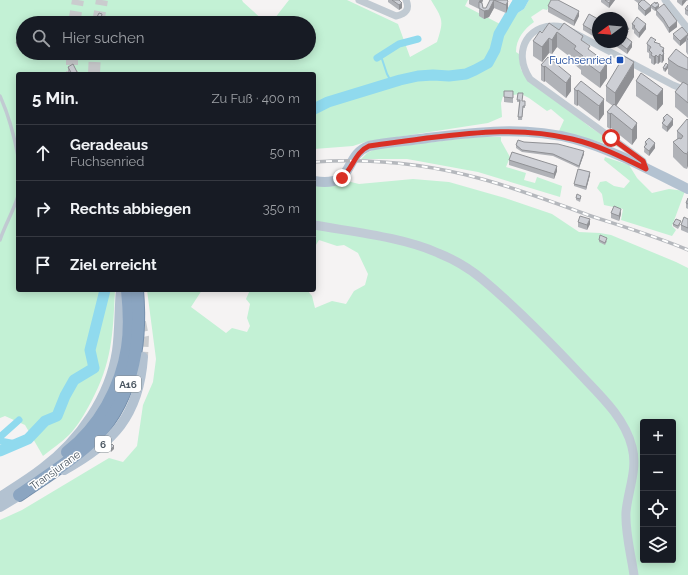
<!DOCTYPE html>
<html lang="de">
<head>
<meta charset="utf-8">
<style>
  body { margin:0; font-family:Raleway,sans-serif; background:#20242c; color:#f1f3f6 }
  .controls { position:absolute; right:12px; bottom:12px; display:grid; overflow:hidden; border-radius:4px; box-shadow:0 2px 10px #0003 }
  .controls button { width:36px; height:36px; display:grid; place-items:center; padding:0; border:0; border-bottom:1px solid #363941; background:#171b24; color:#f1f3f6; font:20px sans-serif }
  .compass { position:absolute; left:592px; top:12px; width:36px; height:36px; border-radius:50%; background:#171b24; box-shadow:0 2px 10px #0003; rotate:254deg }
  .stop { position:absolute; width:12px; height:12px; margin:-9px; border:3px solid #d93025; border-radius:50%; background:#fff }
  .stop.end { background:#d93025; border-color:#fff; box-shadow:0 1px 4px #0008 }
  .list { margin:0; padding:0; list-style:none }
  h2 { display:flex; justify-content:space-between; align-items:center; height:52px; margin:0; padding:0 16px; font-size:17px }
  h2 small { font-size:13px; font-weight:400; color:#9ea1a6 }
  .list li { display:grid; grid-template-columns:26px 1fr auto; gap:12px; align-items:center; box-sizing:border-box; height:56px; padding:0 16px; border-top:1px solid #363941 }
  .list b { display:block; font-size:15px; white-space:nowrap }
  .list p { margin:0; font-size:13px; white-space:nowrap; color:#9ea1a6 }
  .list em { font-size:13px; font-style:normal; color:#9ea1a6 }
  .icon { flex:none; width:22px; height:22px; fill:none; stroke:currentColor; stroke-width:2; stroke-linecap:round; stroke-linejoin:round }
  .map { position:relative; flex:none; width:688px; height:575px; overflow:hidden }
  .search { position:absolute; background:#171b24; box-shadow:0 2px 10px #0003; left:16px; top:16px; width:300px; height:44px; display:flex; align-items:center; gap:10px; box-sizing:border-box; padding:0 14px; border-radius:22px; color:#9ea1a6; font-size:15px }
  .panel { position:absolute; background:#171b24; box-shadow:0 2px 10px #0003; left:16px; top:72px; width:300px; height:220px; border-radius:4px }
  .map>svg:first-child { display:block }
</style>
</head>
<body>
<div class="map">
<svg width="688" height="575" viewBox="0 0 688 575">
  <rect width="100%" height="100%" fill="#f5f3f3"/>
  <!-- green -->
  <g fill="#c3f1d5" fill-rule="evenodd">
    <path d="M0 0H242L243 2 266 23H23V53H309V23H271L289 0H347L398 24 410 57 437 42C444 20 443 20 431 0H468L465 6 500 24 524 9 529 0H553L547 10 543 9 531 17 534 22C524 29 516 39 516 52L519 54 521 70 531 80 590 127 622 148 559 131 564 120 551 109 547 111 529 98 521 94 503 96 501 103 502 117 488 123 365 142 353 146 314 149V74H18V290H82L84 292 86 290H115C113 334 112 363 91 402 85 413 78 426 69 435 61 443 51 449 43 456L25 425 5 416 0 418Z"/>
    <path d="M476 137H501V141L510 157 506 167 526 173 524 180 535 183 537 177 562 186 560 197 478 172 407 159H361L367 153 375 149Z"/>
    <path d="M605 157 629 165 637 178 652 193 669 189 685 191 672 226 676 230 672 236 621 220 623 209 604 205 602 194 597 188 600 182 606 181 614 186 624 188 630 181 604 160Z"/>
    <path d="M339 179 359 184 413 179 449 182 505 198 552 214 579 232 600 233 611 235 676 262 688 268V575H0V520L22 510 109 458 123 462 137 446 143 405 153 382 156 359 147 290H202L191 307 226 333 232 328 247 332 250 326 247 318 250 304 246 299 250 290H307L312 296 315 308 332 301 346 304 354 291 365 285 368 274 358 253 344 245 337 246 319 240 314 248V181ZM643 422H673V560H643Z"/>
  </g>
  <!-- water -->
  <path fill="#90daee" d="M513 0H529L524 9 500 24Z"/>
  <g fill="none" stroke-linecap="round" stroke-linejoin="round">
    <!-- stream -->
    <path stroke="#90daee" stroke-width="2" d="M381 56 387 74 392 83"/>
    <!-- canal -->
    <g stroke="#90daee" stroke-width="7">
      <path d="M377 58 399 44 418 39"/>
      <path d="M0 437 19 420"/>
      <path d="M0 441 16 444"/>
    </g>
    <!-- river -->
    <g stroke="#90daee" stroke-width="11">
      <path d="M314 109 328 102 400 80 418 76 433 75 449 76 466 74 475 70 488 63 495 50 499 34 519 0"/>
      <path d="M0 451 28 439 45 421 57 416 65 396 74 380 94 368 90 350 105 290"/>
    </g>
    <!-- primary-tunnel -->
    <path stroke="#caccce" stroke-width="10" stroke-dasharray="10 5" stroke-linecap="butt" d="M141 322 144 337 143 357"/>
    <!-- highway-tunnel -->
    <g stroke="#caccce" stroke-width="12" stroke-dasharray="12 6" stroke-linecap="butt">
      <path d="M74 23 78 0"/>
      <path d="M98 23 102 0"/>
      <path d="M72 53V74"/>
      <path d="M94 74 95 53"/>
    </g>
    <defs>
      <g id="highway">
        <path d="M67 452C99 427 121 388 127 348 130 329 129 309 127 290"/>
        <path d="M19 495C42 479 67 464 88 445 132 405 142 346 137 290"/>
      </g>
    </defs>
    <!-- highway casing -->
    <use href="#highway" stroke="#7690ad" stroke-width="14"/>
    <!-- lane -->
    <g stroke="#c1cad2" stroke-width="3.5">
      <path d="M0 96C9 116 14 135 18 156"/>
      <path d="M0 240C5 225 13 212 18 196"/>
    </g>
    <!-- street -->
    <g stroke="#c1cad2" stroke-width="7">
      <path d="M359 0 396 16C406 14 410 9 406 0"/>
      <path d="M665 0 688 29"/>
      <path d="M645 167 643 161 635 155 530 79C511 51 529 20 563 27L673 85 688 91"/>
    </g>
    <!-- secondary -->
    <path stroke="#c1cbd6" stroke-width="9" d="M314 225C353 232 402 237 438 253 453 259 469 268 482 279 517 308 549 341 580 374 600 395 625 418 632 447 638 469 628 490 626 512 625 533 631 554 634 575"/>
    <!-- primary -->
    <g stroke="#b3c2d1" stroke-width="10">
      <path d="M314 181C357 188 342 156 369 146 388 142 408 141 427 138 476 132 525 126 574 139 614 150 651 171 688 189"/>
      <path d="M64 470C113 443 139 416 143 357"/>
      <path d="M0 497C14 488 29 479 43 468 80 440 110 397 117 351 120 330 119 310 121 290"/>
      <path d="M0 507 25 492"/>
    </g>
    <!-- highway -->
    <use href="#highway" stroke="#8ba5c1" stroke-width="12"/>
    <defs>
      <path id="rail" d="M314 162C370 158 428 164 482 179 518 189 553 202 588 215 621 226 655 236 688 250"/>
    </defs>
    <!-- rail casing -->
    <use href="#rail" stroke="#b5b8bd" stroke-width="3.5"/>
    <!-- rail -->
    <use href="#rail" stroke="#fff" stroke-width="2" stroke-dasharray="6" stroke-linecap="butt"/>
  </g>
  <!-- wall -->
  <g fill="#b0b2b7">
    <path d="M388 0H399L402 8 399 10 388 2Z"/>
    <path d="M469 0H483L482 4 483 8H486L490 0H507L508 8 506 13 494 8 489 17 484 19 479 16V9L469 4Z"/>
    <path d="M601 0H615L609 8 601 2Z"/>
    <path d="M634 0H644L651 11 645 16 638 9V3Z"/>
    <path d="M677 0H688V1L687 0 682 6 677 2Z"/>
    <path d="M651 5 659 7 655 11 651 8Z"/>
    <path d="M688 5V16L685 14V9Z"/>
    <path d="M548 6 579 16 574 26 548 12Z"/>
    <path d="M656 10 677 27 669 33 663 23 656 15Z"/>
    <path d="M97 17H102L101 21 97 19Z"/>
    <path d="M598 19V39L583 30V25Z"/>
    <path d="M632 24 646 29 639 38 634 33V30L632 29Z"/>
    <path d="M624 28 629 31 627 34 624 30Z"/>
    <path d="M559 30 590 51 607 78 600 88 581 74V70L574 64V60L557 47 552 54 549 53 542 62 533 56V41L542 33Z"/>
    <path d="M673 34 688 35V55L686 52V41L680 46 673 39Z"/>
    <path d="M613 42H622L632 47 627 54 613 44Z"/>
    <path d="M656 42 660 46 664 52V60L662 63 660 62 658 64 656 63 654 65 651 63V59L649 58V53L647 52V44Z"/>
    <path d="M16 43 22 44 19 48 16 45Z"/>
    <path d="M548 57 571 91 566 98 545 81 544 82 541 80V65Z"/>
    <path d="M688 58V118L675 107V92L682 83 678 81 668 74V68L665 72 663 70V68L668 65V59Z"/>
    <path d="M68 67 78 74H69L68 72Z"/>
    <path d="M634 77 616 106 637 138 632 145 611 128 610 129 607 127V112L613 106 606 101V86Z"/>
    <path d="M581 81 604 114 599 121 578 105 577 106 574 104V89Z"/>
    <path d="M636 81 663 89V104L657 111 636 96Z"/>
    <path d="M504 91H513V103L504 102Z"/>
    <path d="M518 93 522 101 525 103V108H523L522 120H518L519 102H517Z"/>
    <path d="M663 118 673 125 667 132 662 128Z"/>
    <path d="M688 120 687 169 684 168 673 157V142L677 140V131Z"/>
    <path d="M524 142 584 154 579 168 553 156 522 152 516 148V145Z"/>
    <path d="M645 142 655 148 649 156 644 152Z"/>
    <path d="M509 160 557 171 554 179 509 165Z"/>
    <path d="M590 175 586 190 574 186V184Z"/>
    <path d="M576 198H581L580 202 576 200Z"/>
    <path d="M688 198V209L686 208V203Z"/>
    <path d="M611 213 621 214 619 221 611 218Z"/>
    <path d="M688 219V233L681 230V225Z"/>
    <path d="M578 222 590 224 587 230 578 227Z"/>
    <path d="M673 224H681L678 229 673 226Z"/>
    <path d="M599 240 607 241 605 245 599 242Z"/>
  </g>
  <!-- shaded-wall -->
  <g fill="#909195">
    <path d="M480 0H483L479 9V1Z"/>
    <path d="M494 0V8L489 17 484 19V11Z"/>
    <path d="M611 0H615L609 8V3Z"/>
    <path d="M683 0H687L682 6V1Z"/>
    <path d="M508 1V8L506 13V5Z"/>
    <path d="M402 3V8L399 10V5Z"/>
    <path d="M659 5V7L655 11V8Z"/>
    <path d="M651 6V11L645 16V11Z"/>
    <path d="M579 11V16L574 26V21Z"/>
    <path d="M677 21V27L669 33V28Z"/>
    <path d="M646 24V29L639 38V33Z"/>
    <path d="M557 32V47L552 54V40Z"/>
    <path d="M688 34V39L686 37V41L680 46V41Z"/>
    <path d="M549 38V53L542 62V47Z"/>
    <path d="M22 41V44L19 48V45Z"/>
    <path d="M632 42V47L627 54V49Z"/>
    <path d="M664 48V54V53V60L662 63V51Z"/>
    <path d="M660 54V62L658 64V57Z"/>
    <path d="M656 55V63L654 65V57Z"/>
    <path d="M634 62V77L615 108V93Z"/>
    <path d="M607 63V78L600 88V73Z"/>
    <path d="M668 65V68L665 72V69Z"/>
    <path d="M545 66V81L544 82V67Z"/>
    <path d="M571 76V91L566 98V83Z"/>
    <path d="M663 89V104L657 111V96Z"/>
    <path d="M578 90V105L577 106V91Z"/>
    <path d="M604 99V114L599 121V106Z"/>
    <path d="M611 113V128L610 129V114Z"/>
    <path d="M673 119V125L667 132V127Z"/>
    <path d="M637 123V138L632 145V130Z"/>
    <path d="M655 143V148L649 156V151Z"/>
    <path d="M584 151V154L579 168V166Z"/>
    <path d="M688 151V166L687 169V154Z"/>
    <path d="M557 166V171L554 179V174Z"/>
    <path d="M590 172V175L586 190V187Z"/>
    <path d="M621 209V214L619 221V216Z"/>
    <path d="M590 219V224L587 230V225Z"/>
    <path d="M114 446V449L111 452V449Z"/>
  </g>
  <!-- building -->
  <g fill="#cdcfd5" stroke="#909195">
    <path d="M392 0H399L402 3 399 5Z"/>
    <path d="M490 0H494L489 10 484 11 479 8V2L482 3 483 8H486Z"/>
    <path d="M494 0H507L508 1 506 5Z"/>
    <path d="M551 0H558L579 11 574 21 548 6Z"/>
    <path d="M605 0H611L609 3Z"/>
    <path d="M642 0H644L651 6 645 11 638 4Z"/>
    <path d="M655 2 656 4 657 2 659 5 655 8 651 5Z"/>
    <path d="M664 4 677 21 669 28 663 18 656 10Z"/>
    <path d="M688 5V11L685 9Z"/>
    <path d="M99 13 102 14 101 18 97 17Z"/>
    <path d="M589 14 598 19V25L595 29V32L583 25Z"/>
    <path d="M637 17 646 24 639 33 634 27 635 26 632 24Z"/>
    <path d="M549 23 559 30 564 23 583 36 581 40 590 46 588 49 607 63 600 73 581 59 583 56 574 49 576 46 557 32 552 40 549 38 542 47 533 41 540 31 542 33Z"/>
    <path d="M598 25V31L595 29Z"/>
    <path d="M626 25 629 29 627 31 624 28Z"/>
    <path d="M682 27 688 34 680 41 673 34Z"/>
    <path d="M622 34 632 42 627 49 618 42H622Z"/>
    <path d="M688 35V40L686 37Z"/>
    <path d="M651 37 656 40 654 42 660 44V46L664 48 662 51 664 53 662 56 660 54 658 57 656 55 654 57 651 55 652 53 649 50 651 47 647 44V43Z"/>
    <path d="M19 39 22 41 19 45 16 43Z"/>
    <path d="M676 49 688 58V70L678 66 668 59Z"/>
    <path d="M624 56 634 62 615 93 606 86Z"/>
    <path d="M548 57 571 76 566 83 545 66 544 67 541 65Z"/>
    <path d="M666 63 668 65 665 69 663 68Z"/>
    <path d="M73 64 78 74H72L68 67Z"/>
    <path d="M641 73 663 89 657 96 636 81Z"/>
    <path d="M581 81 604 99 599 106 578 90 577 91 574 89Z"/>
    <path d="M683 82 688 85V103L675 92Z"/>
    <path d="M504 91H513V98L504 97Z"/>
    <path d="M518 93H523L522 101H525V106H523L522 117H518L520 100H517Z"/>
    <path d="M614 104 637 123 632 130 611 113 610 114 607 112Z"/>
    <path d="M667 114 673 119 667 127 662 123 665 120 663 118Z"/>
    <path d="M687 119 688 120V151L687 154 684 153 673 142 679 138 681 139 683 136 677 131Z"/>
    <path d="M649 138 655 143 649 151 644 147 647 144 645 142Z"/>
    <path d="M518 140 524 142 558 144 584 151 579 166 553 154 522 150 516 145Z"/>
    <path d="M512 152 557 166 554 174 509 160Z"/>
    <path d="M578 169 590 172 586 187 574 184Z"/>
    <path d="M577 194 581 196 580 199 576 198Z"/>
    <path d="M688 198V204L686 203Z"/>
    <path d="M614 206 621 209 619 216 611 213Z"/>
    <path d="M580 216 590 219 587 225 578 222Z"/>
    <path d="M684 217 688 219V228L681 225Z"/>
    <path d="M676 219 681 221 678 226 673 224Z"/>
    <path d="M600 235 607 238 605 243 599 240Z"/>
    <path d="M112 444 114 446 111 449 109 447Z"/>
  </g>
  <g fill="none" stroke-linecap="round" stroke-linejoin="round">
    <!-- route -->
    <path stroke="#d93025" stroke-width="5" d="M342 178C353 168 355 152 369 146 388 143 408 141 427 138 477 132 523 127 572 139 598 145 622 157 646 169L643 161 611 138"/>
  </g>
  <!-- markers -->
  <rect fill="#1a4fb4" stroke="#fff" stroke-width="1.5" x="616" y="56" width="8" height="8" rx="2"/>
  <g text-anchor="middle" stroke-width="3" stroke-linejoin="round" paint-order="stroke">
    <!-- shield labels -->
    <g fill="#fff" stroke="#808990" stroke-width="1">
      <rect x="115" y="376" width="26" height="16" rx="3"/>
      <rect x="95" y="436" width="16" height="16" rx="3"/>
    </g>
    <g font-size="10" font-weight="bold" fill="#4a5661">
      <text x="128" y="388">A16</text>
      <text x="103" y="448">6</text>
    </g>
    <!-- transit labels -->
    <g font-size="11" fill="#164399" stroke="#fff" text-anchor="end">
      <text x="612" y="64">Fuchsenried</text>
    </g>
    <!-- street labels -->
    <g font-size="11" fill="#4a5661" stroke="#fff">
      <text transform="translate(55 470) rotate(-36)" y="4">Transjurane</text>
    </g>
  </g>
</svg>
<div class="controls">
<button>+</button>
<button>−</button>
<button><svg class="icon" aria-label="locate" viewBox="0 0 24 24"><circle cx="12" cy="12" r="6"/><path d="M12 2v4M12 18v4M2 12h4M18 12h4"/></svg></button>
<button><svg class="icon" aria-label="layers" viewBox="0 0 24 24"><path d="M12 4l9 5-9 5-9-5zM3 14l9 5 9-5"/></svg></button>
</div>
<svg class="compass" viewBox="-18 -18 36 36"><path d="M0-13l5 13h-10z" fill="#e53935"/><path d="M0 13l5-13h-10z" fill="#9ea1a6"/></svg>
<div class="stop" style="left:611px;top:138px"></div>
<div class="stop end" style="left:342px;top:178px"></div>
<div class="search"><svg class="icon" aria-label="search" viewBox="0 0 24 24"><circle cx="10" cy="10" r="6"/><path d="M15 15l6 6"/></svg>Hier suchen</div>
<section class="panel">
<h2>5 Min.<small>Zu Fuß · 400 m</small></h2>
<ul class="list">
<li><svg class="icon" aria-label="ahead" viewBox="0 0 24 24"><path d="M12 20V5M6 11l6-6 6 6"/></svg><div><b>Geradeaus</b><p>Fuchsenried</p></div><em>50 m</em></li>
<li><svg class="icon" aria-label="right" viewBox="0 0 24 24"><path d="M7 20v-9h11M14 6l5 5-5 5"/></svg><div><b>Rechts abbiegen</b></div><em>350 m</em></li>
<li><svg class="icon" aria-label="arrive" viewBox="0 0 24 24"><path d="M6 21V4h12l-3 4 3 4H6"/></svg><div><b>Ziel erreicht</b></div></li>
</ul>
</section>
</div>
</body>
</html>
